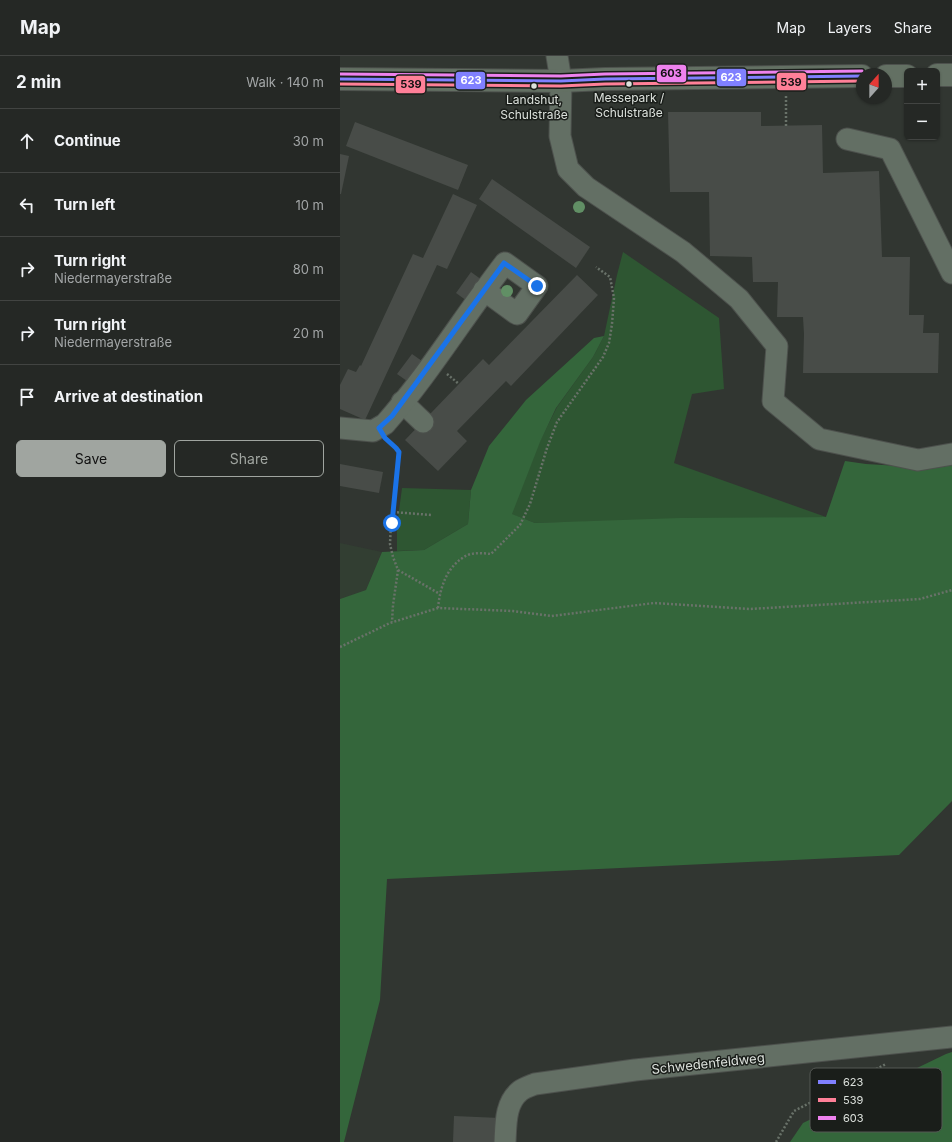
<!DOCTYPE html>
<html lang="en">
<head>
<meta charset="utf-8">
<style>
  body { margin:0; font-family:Inter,sans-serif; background:#2d302d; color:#f1f3f6 }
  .controls { position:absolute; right:12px; top:12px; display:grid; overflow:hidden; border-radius:6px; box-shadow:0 1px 3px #0004 }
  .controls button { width:36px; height:36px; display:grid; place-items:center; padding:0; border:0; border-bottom:1px solid #424442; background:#252825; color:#f1f3f6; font:20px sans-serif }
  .compass { position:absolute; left:516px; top:12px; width:36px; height:36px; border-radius:50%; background:#252825; box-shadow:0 1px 3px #0004; rotate:21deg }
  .stop { position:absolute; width:12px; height:12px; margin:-9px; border:3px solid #1a73e8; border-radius:50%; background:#fff }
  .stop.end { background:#1a73e8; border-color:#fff; box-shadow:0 1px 4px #0008 }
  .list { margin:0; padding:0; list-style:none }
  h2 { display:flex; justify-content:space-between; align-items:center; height:52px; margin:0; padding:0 16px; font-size:17px }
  h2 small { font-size:13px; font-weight:400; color:#a3a6a7 }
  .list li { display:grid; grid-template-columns:26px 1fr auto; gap:12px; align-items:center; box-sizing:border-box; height:64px; padding:0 16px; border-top:1px solid #424442 }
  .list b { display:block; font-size:15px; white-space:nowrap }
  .list p { margin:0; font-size:13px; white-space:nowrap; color:#a3a6a7 }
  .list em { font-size:13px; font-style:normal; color:#a3a6a7 }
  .actions { display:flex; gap:8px; padding:12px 16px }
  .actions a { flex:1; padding:9px 0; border:1px solid #a0a5a0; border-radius:6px; text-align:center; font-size:14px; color:#a0a5a0 }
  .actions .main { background:#a0a5a0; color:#111 }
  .icon { flex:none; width:22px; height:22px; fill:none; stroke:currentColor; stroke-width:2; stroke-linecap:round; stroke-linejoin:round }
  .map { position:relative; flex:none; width:612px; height:1086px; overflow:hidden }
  header { display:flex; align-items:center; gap:24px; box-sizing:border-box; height:56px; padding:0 20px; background:#252825; border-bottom:1px solid #424442 }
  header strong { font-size:19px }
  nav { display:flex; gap:22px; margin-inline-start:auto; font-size:14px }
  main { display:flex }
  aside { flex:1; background:#252825 }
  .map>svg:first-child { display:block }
</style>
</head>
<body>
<header>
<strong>Map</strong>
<nav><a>Map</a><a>Layers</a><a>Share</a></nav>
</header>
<main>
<aside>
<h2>2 min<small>Walk · 140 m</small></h2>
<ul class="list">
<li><svg class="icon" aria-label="ahead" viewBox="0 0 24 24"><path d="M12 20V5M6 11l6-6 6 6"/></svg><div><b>Continue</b></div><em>30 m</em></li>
<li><svg class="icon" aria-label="left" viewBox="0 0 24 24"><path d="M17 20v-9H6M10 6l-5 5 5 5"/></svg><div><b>Turn left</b></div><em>10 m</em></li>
<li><svg class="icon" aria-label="right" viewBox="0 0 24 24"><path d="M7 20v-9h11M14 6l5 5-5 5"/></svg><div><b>Turn right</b><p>Niedermayerstraße</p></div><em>80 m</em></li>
<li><svg class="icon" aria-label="right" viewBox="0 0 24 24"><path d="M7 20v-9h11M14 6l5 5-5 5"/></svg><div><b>Turn right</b><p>Niedermayerstraße</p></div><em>20 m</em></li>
<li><svg class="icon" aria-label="arrive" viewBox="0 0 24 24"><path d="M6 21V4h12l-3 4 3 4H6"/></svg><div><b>Arrive at destination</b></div></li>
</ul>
<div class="actions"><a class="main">Save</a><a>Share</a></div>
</aside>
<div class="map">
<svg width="612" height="1086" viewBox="0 0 612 1086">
  <rect width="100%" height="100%" fill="#313631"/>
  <!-- built -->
  <path fill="#323e32" d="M0 487 42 496 26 534 0 543Z"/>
  <!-- green -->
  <g fill="#2e5632">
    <path d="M283 196 379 262 384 333 352 338 334 407 486 461 195 467 171 458 199 387 217 351 253 301 264 280 277 219Z"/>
    <path d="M62 432 131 434 128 468 84 494 57 495V470Z"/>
  </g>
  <!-- forest -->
  <g fill="#34663b">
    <path d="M264 280 253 301 216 352 200 386 172 458 195 467 340 462 486 461 505 405 526 408 576 411 612 408V745L559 799 47 823 40 944 4 1086H0V543L26 534 42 496 84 494 128 468 131 434 149 390 186 344 254 282Z"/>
    <path d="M612 996V1086H450L463 1067 606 998Z"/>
  </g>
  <!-- building -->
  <g fill="#484c48">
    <path d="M328 56H421V70L482 69 483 117 539 115 542 201H570L569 259H584L583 277H599L598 317H463L464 278 463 261H437L438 226H413L412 201 370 200 369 136H330Z"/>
    <path d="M15 66 128 109 118 134 6 90Z"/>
    <path d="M0 98 9 100 1 138H0Z"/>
    <path d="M152 123 250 191 236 212 139 143Z"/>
    <path d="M113 138 137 149 107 213 97 209 25 364 0 353V329L8 313 16 316 20 309 21 310 73 198 83 202Z"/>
    <path d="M131 216 142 224 127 245 116 237Z"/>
    <path d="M237 219 258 239 171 330 166 325 117 375 127 385 98 415 65 384 143 303 149 309Z"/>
    <path d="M72 298 82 305 67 325 57 318Z"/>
    <path d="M0 408 43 416 39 437 0 430Z"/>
    <path d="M114 1060 160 1062 159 1086H113Z"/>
  </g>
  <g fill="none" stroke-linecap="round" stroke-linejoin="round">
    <defs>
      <g id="minor">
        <path d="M217 0 221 25 220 80 228 113 246 131 343 196 399 243 437 290 433 345 479 383 578 404 612 398"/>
        <path d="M507 83 550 93 612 217"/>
        <path d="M62 346 83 366"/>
        <path d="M0 372 33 375 45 368C89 318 124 260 165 207L197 230 177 258 144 234"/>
        <path d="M165 1086C166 1068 165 1047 180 1035 184 1032 190 1030 195 1028L295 1014 612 981"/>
      </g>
      <g id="major">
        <path d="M597 19H612"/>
        <path d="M546 20H567"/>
        <path d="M0 23 221 25 265 23 522 20"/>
      </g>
    </defs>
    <!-- minor casing -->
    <use href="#minor" stroke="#4d514d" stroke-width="23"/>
    <!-- major casing -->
    <use href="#major" stroke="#4d514d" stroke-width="24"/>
    <!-- path -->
    <g stroke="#697269" stroke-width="2.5" stroke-dasharray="2 2" stroke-linecap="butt">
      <path d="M446 70V40"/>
      <path d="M107 318 119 328"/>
      <path d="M50 387C56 392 59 394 59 402L51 467 50 488 53 501 58 514 53 549 52 566"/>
      <path d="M53 456 91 459"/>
      <path d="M58 514 100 538"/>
      <path d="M98 552C100 532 106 512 124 501 131 496 143 497 151 498L180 469 190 448 207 392 217 366 263 301 269 287 272 268 274 242 270 221 256 211"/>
      <path d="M0 591 50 567 98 552 173 555 211 560 314 547 410 553 580 543 612 534"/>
      <path d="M436 1086 454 1055 546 1008"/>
    </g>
    <!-- minor -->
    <use href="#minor" stroke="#636f64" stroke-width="21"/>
    <!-- major -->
    <use href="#major" stroke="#637063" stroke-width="22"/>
    <defs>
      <path id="bus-1" d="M0 23 221 25 265 23 522 20"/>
      <path id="bus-2" d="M0 28 221 30 265 28 522 25"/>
      <path id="bus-3" d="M0 18 221 20 265 18 522 15"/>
    </defs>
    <!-- bus-1 casing -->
    <use href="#bus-1" stroke="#1a1e1a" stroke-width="6"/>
    <!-- bus-2 casing -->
    <use href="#bus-2" stroke="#1a1e1a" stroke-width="6"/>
    <!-- bus-3 casing -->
    <use href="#bus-3" stroke="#1a1e1a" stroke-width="6"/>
    <!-- bus-1 -->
    <use href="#bus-1" stroke="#8080ff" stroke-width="3"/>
    <!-- bus-2 -->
    <use href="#bus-2" stroke="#ff8098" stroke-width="3"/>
    <!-- bus-3 -->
    <use href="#bus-3" stroke="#ee82ee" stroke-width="3"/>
  </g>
  <!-- trees -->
  <g fill="#618f65">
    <circle cx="239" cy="151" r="6"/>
    <circle cx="167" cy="235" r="6"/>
  </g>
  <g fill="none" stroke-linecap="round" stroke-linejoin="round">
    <!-- route -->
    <path stroke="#1a73e8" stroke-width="5" d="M52 467 59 396 56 392 45 382 39 372 52 360 164 207 197 230"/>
  </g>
  <!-- markers -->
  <g fill="#dce1dc" stroke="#1a1e1a" stroke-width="1.5">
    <circle cx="289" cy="28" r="3.5"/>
    <circle cx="194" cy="30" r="3.5"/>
  </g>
  <g text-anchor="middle" stroke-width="3" stroke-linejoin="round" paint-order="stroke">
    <!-- bus labels -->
    <g font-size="12" fill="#dce1dc" stroke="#1a1e1a">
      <text x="289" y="46">Messepark /<tspan x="289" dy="15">Schulstraße</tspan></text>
      <text x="194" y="48">Landshut,<tspan x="194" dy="15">Schulstraße</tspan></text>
    </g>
    <!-- street labels -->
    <g font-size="13" fill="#dce1dc" stroke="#1a1e1a">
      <text transform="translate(368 1007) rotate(-6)" y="5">Schwedenfeldweg</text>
    </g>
  </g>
  <!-- legend -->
  <rect x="470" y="1012" width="132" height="64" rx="6" fill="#1a1e1a" stroke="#545854" stroke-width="1"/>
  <rect x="478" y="1024" width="18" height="4" fill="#8080ff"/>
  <rect x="478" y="1042" width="18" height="4" fill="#ff8098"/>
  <rect x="478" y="1060" width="18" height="4" fill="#ee82ee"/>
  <g font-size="11" fill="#dce1dc">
    <text x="503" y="1030">623</text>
    <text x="503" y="1048">539</text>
    <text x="503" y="1066">603</text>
  </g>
  <g stroke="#1a1e1a" stroke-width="1.5">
    <rect x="316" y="8" width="31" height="19" rx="4" fill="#ee82ee"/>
    <rect x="376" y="12" width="31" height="19" rx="4" fill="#8080ff"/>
    <rect x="115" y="15" width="31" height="19" rx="4" fill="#8080ff"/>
    <rect x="436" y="16" width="31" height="19" rx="4" fill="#ff8098"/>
    <rect x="55" y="19" width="31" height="19" rx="4" fill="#ff8098"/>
  </g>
  <g font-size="11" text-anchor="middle" font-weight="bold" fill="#fff">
    <text x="391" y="25">623</text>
    <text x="131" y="28">623</text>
  </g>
  <g font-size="11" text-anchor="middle" font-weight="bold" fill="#111">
    <text x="331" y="21">603</text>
    <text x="451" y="30">539</text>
    <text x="71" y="32">539</text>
  </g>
</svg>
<div class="controls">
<button>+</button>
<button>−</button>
</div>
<svg class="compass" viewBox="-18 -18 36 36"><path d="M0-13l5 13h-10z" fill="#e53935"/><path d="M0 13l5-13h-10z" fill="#a3a6a7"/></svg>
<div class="stop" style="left:52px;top:467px"></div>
<div class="stop end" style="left:197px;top:230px"></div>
</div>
</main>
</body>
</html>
